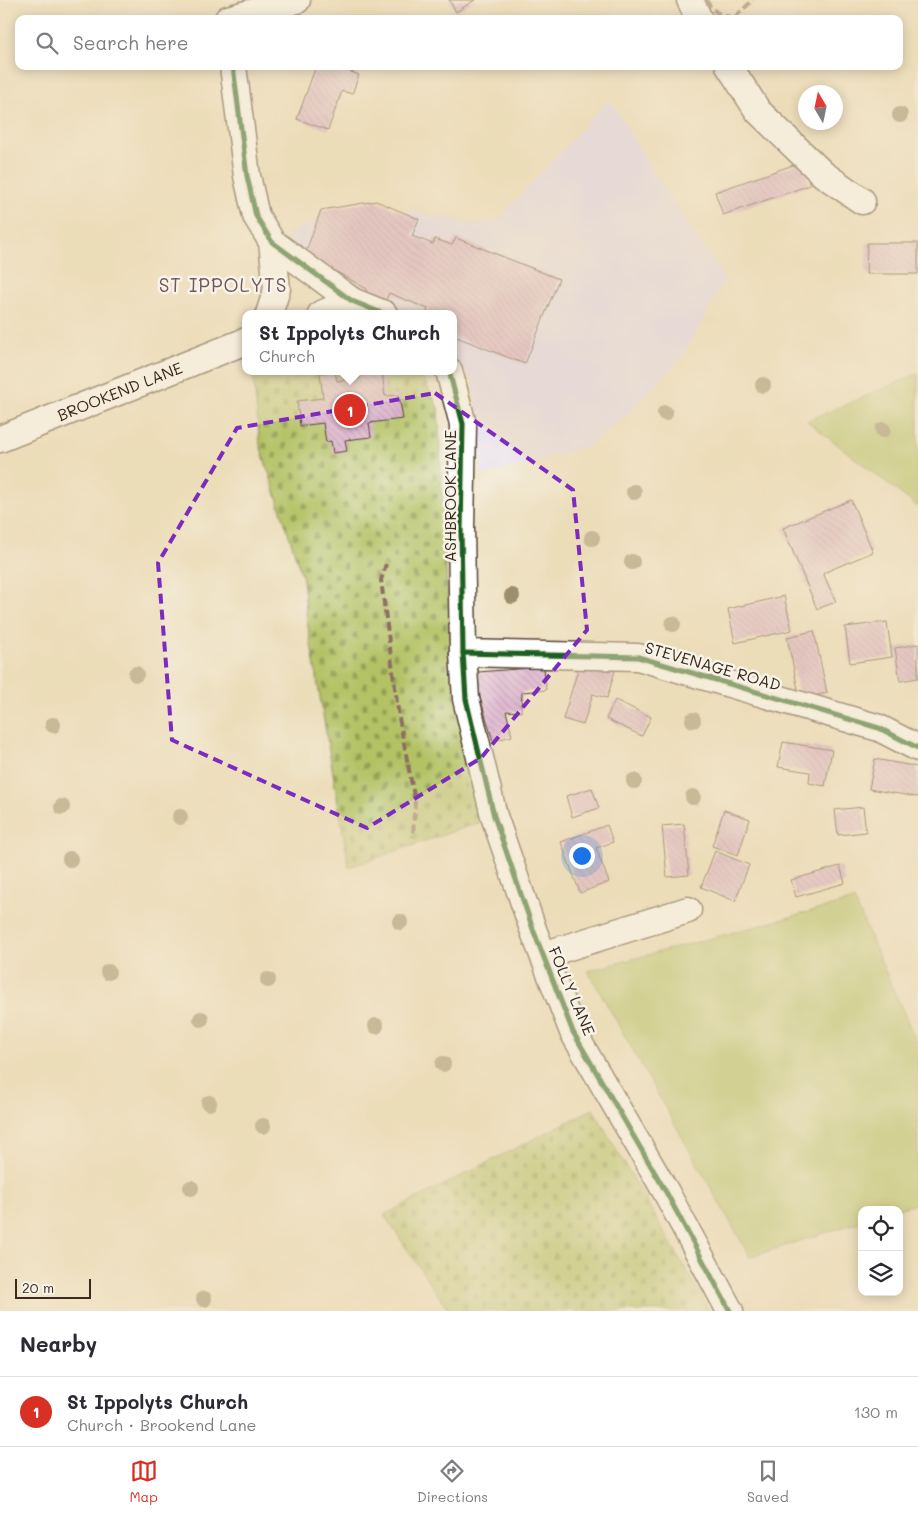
<!DOCTYPE html>
<html lang="en">
<head>
<meta charset="utf-8">
<style>
  body { margin:0; font-family:Mali,sans-serif; background:#f2f2f3; color:#2b2b33 }
  .controls { position:absolute; right:15px; bottom:15px; display:grid; overflow:hidden; border-radius:10px; box-shadow:0 2px 12px #0003 }
  .controls button { width:45px; height:45px; display:grid; place-items:center; padding:0; border:0; border-bottom:1px solid #e1e1e2; background:#fff; color:#2b2b33; font:25px sans-serif }
  .compass { position:absolute; left:798px; top:85px; width:45px; height:45px; border-radius:50%; background:#fff; box-shadow:0 2px 12px #0003; rotate:351deg }
  .scale { position:absolute; left:15px; bottom:12px; width:76px; box-sizing:border-box; padding-left:5px; border:2px solid #3b2a1e; border-top:0; font-size:14px; line-height:18px; white-space:nowrap; color:#3b2a1e; -webkit-text-stroke:4px #f7f3e8; paint-order:stroke }
  .you { position:absolute; left:581px; top:855px; width:18px; height:18px; margin:-12px; border:4px solid #fff; border-radius:50%; background:#1a73e8; box-shadow:0 0 0 8px #1a73e833 }
  .badge { display:grid; place-items:center; width:32px; height:32px; border-radius:50%; background:#d93025; color:#fff; font-size:16px; font-weight:700 }
  .pin { position:absolute; translate:-50% -50%; border:2px solid #fff; box-shadow:0 1px 5px #0006 }
  .popup { position:absolute; left:242px; top:310px; width:215px; height:65px; box-sizing:border-box; display:grid; place-content:center; border-radius:10px; background:#fff; filter:drop-shadow(0 1px 4px #0005); font-size:16px; white-space:nowrap; color:#7c7c81 }
  .popup b { font-size:19px; color:#2b2b33 }
  .popup::after { content:''; position:absolute; left:50%; top:100%; margin-left:-10px; border:10px solid transparent; border-top-color:#fff }
  .list { margin:0; padding:0; list-style:none }
  h2 { display:flex; justify-content:space-between; align-items:center; height:65px; margin:0; padding:0 20px; font-size:21px }
  h2 small { font-size:16px; font-weight:400; color:#7c7c81 }
  .list li { display:grid; grid-template-columns:32px 1fr auto; gap:15px; align-items:center; box-sizing:border-box; height:70px; padding:0 20px; border-top:1px solid #e1e1e2 }
  .list b { display:block; font-size:19px; white-space:nowrap }
  .list p { margin:0; font-size:16px; white-space:nowrap; color:#7c7c81 }
  .list em { font-size:16px; font-style:normal; color:#7c7c81 }
  .icon { flex:none; width:28px; height:28px; fill:none; stroke:currentColor; stroke-width:2; stroke-linecap:round; stroke-linejoin:round }
  .map { position:relative; flex:none; width:918px; height:1311px; overflow:hidden }
  .search { position:absolute; background:#fff; box-shadow:0 2px 12px #0003; left:15px; right:15px; top:15px; height:55px; display:flex; align-items:center; gap:12px; box-sizing:border-box; padding:0 18px; border-radius:10px; color:#7c7c81; font-size:19px }
  .sheet { height:135px; background:#fff }
  nav { display:flex; justify-content:space-around; align-items:center; box-sizing:border-box; height:70px; border-top:1px solid #e1e1e2; background:#fff; font-size:14px; color:#7c7c81 }
  nav a { display:grid; justify-items:center; gap:2px }
  nav .on { color:#d93025 }
  .map>svg:first-child { display:block }
</style>
</head>
<body>
<div class="map">
<svg width="918" height="1311" viewBox="0 0 918 1311">
  <defs>
    <pattern id="cemetery-stones" width="16" height="16" patternUnits="userSpaceOnUse" patternTransform="scale(1.25)"><rect width="16" height="16" fill="#b3c265"/><path d="M2 7V4a2 2 0 0 1 4 0v3zM10 15v-3a2 2 0 0 1 4 0v3z" fill="#939e53"/></pattern>
    <pattern id="building-back-hatch" width="6" height="6" patternUnits="userSpaceOnUse" patternTransform="scale(1.25)"><rect width="6" height="6" fill="#dbaccc"/><path d="M-1 5l2 2M0 0l6 6M5-1l2 2" fill="none" stroke="#b38ca5"/></pattern>
  </defs>
  <rect width="100%" height="100%" fill="#f7f3e8"/>
  <filter id="ink" filterUnits="userSpaceOnUse"><feTurbulence type="fractalNoise" baseFrequency=".02" numOctaves="2"/><feDisplacementMap in="SourceGraphic" scale="10" xChannelSelector="R" yChannelSelector="G"/><feConvolveMatrix kernelMatrix="1 2 1 2 8 2 1 2 1" color-interpolation-filters="sRGB"/></filter>
  <filter id="wash" filterUnits="userSpaceOnUse"><feTurbulence type="fractalNoise" baseFrequency=".0096" numOctaves="4" result="noise"/><feDisplacementMap in="SourceGraphic" scale="20" xChannelSelector="R" yChannelSelector="G"/><feGaussianBlur stdDeviation="1.12" result="paint"/><feColorMatrix in="noise" values="0 0 0 0 0 0 0 0 0 0 0 0 0 0 0 0 0 1.4 0 .05"/><feComposite in="paint" operator="in"/></filter>
  <g filter="url(#wash)">
    <rect width="100%" height="100%" fill="#ecddb9"/>
    <!-- built -->
    <path fill="#dfd5f5" d="M608 100 617 110 648 164 725 279 686 351 636 407 585 448 583 447 483 476 473 381 454 364V314H397L330 271 284 236 324 217 361 208 416 212 475 224 496 222Z"/>
    <!-- cemetery -->
    <g fill="url(#cemetery-stones)" stroke="#777642">
      <path d="M256 371H420L438 408 445 558 456 700 481 822 349 867 307 621 303 579 260 445 253 375Z"/>
      <path d="M593 1109 710 1311H449L384 1215Z"/>
    </g>
    <!-- park -->
    <g fill="#b3c265" stroke="#777642">
      <path d="M918 374V507L807 421Z"/>
      <path d="M854 900 918 1045V1203L896 1210H862V1221L750 1257 588 971Z"/>
    </g>
    <g id="blocks">
      <!-- building -->
      <g fill="url(#building-back-hatch)">
        <path d="M449 0H475L456 12Z"/>
        <path d="M316 66H335L359 75 352 94 342 91 328 130 297 119Z"/>
        <path d="M802 162 810 185 723 215 715 192Z"/>
        <path d="M376 201 419 219 412 236 433 244 435 239 452 245 456 238 559 279 525 364 454 336V314H426L428 309 389 293 386 300 366 293 367 289 305 254 321 210Z"/>
        <path d="M867 243H918V274H866Z"/>
        <path d="M335 371 337 381 360 378 359 371H382L385 396 399 395 403 419 369 423 371 437 345 440 347 451 333 453 331 441 326 442 323 423 300 426 297 401 323 398 320 373Z"/>
        <path d="M851 500 873 552 823 573 836 602 817 609 783 528Z"/>
        <path d="M784 596 792 630 735 643 728 609Z"/>
        <path d="M887 622 892 657 850 663 845 627Z"/>
        <path d="M814 631 827 693 800 699 787 637Z"/>
        <path d="M918 644V678L900 681 895 648Z"/>
        <path d="M583 653 617 664 607 698 593 694 583 725 563 719Z"/>
        <path d="M544 667 546 690 522 692 521 712 506 711 512 736 493 741 479 694 478 672Z"/>
        <path d="M615 700 651 717 642 736 606 719Z"/>
        <path d="M783 742 832 750 825 786 809 783 810 772 778 767Z"/>
        <path d="M875 759 918 767V797L869 789Z"/>
        <path d="M592 788 599 808 572 817 566 796Z"/>
        <path d="M863 807 866 832 838 835 835 810Z"/>
        <path d="M724 810 750 819 738 855 712 846Z"/>
        <path d="M684 824 689 875 667 877 662 826Z"/>
        <path d="M607 825 613 842 596 848 609 882 580 893 561 842Z"/>
        <path d="M715 851 749 865 735 901 701 887Z"/>
        <path d="M840 866 845 883 796 897 791 880Z"/>
      </g>
    </g>
  </g>
  <g filter="url(#ink)">
    <use href="#blocks" fill-opacity="0" stroke="#564535" stroke-width="1"/>
    <g fill="none" stroke-linecap="round" stroke-linejoin="round">
      <defs>
        <g id="minor">
          <path d="M690 0 699 19"/>
          <path d="M228 19 297 0"/>
          <path d="M233 66 247 176 256 216 272 242 352 301 384 314"/>
          <path d="M729 66 758 111 823 174 862 201"/>
          <path d="M269 314 277 289 272 242"/>
          <path d="M321 314 352 301"/>
          <path d="M449 371 463 424 461 529 463 653 466 699 494 816 534 932 573 1032 666 1192 730 1311"/>
          <path id="s1" d="M0 439 246 341"/>
          <path d="M463 653 638 657 879 728 918 748"/>
          <path d="M543 955 688 910"/>
        </g>
      </defs>
      <!-- minor casing -->
      <use href="#minor" stroke="#564535" stroke-width="29"/>
      <!-- minor -->
      <use href="#minor" stroke="#fff" stroke-width="26"/>
      <!-- quiet -->
      <g stroke="#8d6e63" stroke-width="4" stroke-dasharray="8 4" stroke-linecap="butt">
        <path d="M706 0C713 12 721 17 735 17L753 0"/>
        <path d="M386 564 381 580 399 718 415 801 413 837"/>
      </g>
      <defs>
        <g id="cycleway">
          <path d="M233 66 247 176 256 216 272 242 352 301 384 314"/>
          <path d="M449 371 463 424 461 529 463 653 466 699 494 816 534 932 573 1032 666 1192 730 1311"/>
          <path d="M463 653 638 657 879 728 918 748"/>
        </g>
      </defs>
      <!-- cycleway casing -->
      <use href="#cycleway" stroke="#f7f3e8" stroke-width="8"/>
      <!-- cycleway -->
      <use href="#cycleway" stroke="#1b5e20" stroke-width="5"/>
    </g>
    <!-- trees -->
    <g fill="#9b8f6e">
      <circle cx="900" cy="115" r="8"/>
      <circle cx="763" cy="385" r="8"/>
      <circle cx="665" cy="413" r="8"/>
      <circle cx="883" cy="430" r="8"/>
      <circle cx="634" cy="492" r="8"/>
      <circle cx="592" cy="538" r="8"/>
      <circle cx="632" cy="562" r="8"/>
      <circle cx="512" cy="596" r="8"/>
      <circle cx="673" cy="624" r="8"/>
      <circle cx="136" cy="674" r="8"/>
      <circle cx="693" cy="720" r="8"/>
      <circle cx="53" cy="725" r="8"/>
      <circle cx="634" cy="781" r="8"/>
      <circle cx="693" cy="797" r="8"/>
      <circle cx="62" cy="807" r="8"/>
      <circle cx="180" cy="817" r="8"/>
      <circle cx="70" cy="859" r="8"/>
      <circle cx="400" cy="922" r="8"/>
      <circle cx="108" cy="972" r="8"/>
      <circle cx="268" cy="980" r="8"/>
      <circle cx="201" cy="1019" r="8"/>
      <circle cx="376" cy="1026" r="8"/>
      <circle cx="443" cy="1064" r="8"/>
      <circle cx="209" cy="1103" r="8"/>
      <circle cx="263" cy="1126" r="8"/>
      <circle cx="191" cy="1188" r="8"/>
      <circle cx="204" cy="1299" r="8"/>
    </g>
  </g>
  <!-- marked area -->
  <path d="M0 0H918V1311H0ZM435 393 573 490 587 630 481 758 367 828 172 740 158 563 237 428Z" fill="#ecddb9" fill-opacity=".55" fill-rule="evenodd"/>
  <path fill="none" stroke="#7b2cbf" stroke-width="4" stroke-dasharray="10 6" stroke-linejoin="round" d="M435 393 573 490 587 630 481 758 367 828 172 740 158 563 237 428Z"/>
  <g text-anchor="middle" stroke-width="5" stroke-linejoin="round" paint-order="stroke">
    <!-- street labels -->
    <g font-size="16" fill="#3b2a1e" stroke="#f7f3e8">
      <text dy="6" stroke="none"><textPath href="#s1" startOffset="129">BROOKEND LANE</textPath></text>
      <text transform="translate(450 496) rotate(-90)" y="6">ASHBROOK LANE</text>
      <text transform="translate(713 666) rotate(16)" y="6">STEVENAGE ROAD</text>
      <text transform="translate(572 991) rotate(67)" y="6">FOLLY LANE</text>
    </g>
    <!-- quarter labels -->
    <g font-size="19" letter-spacing="1" fill="#73585b" stroke="#f7f3e8">
      <text x="223" y="292">ST IPPOLYTS</text>
    </g>
  </g>
</svg>
<div class="controls">
<button><svg class="icon" aria-label="locate" viewBox="0 0 24 24"><circle cx="12" cy="12" r="6"/><path d="M12 2v4M12 18v4M2 12h4M18 12h4"/></svg></button>
<button><svg class="icon" aria-label="layers" viewBox="0 0 24 24"><path d="M12 4l9 5-9 5-9-5zM3 14l9 5 9-5"/></svg></button>
</div>
<svg class="compass" viewBox="-18 -18 36 36"><path d="M0-13l5 13h-10z" fill="#e53935"/><path d="M0 13l5-13h-10z" fill="#7c7c81"/></svg>
<div class="scale">20 m</div>
<div class="you"></div>
<div class="pin badge" style="left:350px;top:410px">1</div>
<div class="popup"><b>St Ippolyts Church</b>Church</div>
<div class="search"><svg class="icon" aria-label="search" viewBox="0 0 24 24"><circle cx="10" cy="10" r="6"/><path d="M15 15l6 6"/></svg>Search here</div>
</div>
<section class="sheet">
<h2>Nearby<small></small></h2>
<ul class="list">
<li><span class="badge">1</span><div><b>St Ippolyts Church</b><p>Church · Brookend Lane</p></div><em>130 m</em></li>
</ul>
</section>
<nav>
<a class="on"><svg class="icon" aria-label="map" viewBox="0 0 24 24"><path d="M3 6l6-2 6 2 6-2v14l-6 2-6-2-6 2zM9 4v14M15 6v14"/></svg>Map</a>
<a><svg class="icon" aria-label="directions" viewBox="0 0 24 24"><path d="M12 3l9 9-9 9-9-9zM9 14v-3h6M13 9l2 2-2 2"/></svg>Directions</a>
<a><svg class="icon" aria-label="saved" viewBox="0 0 24 24"><path d="M7 4h10v16l-5-4-5 4z"/></svg>Saved</a>
</nav>
</body>
</html>
